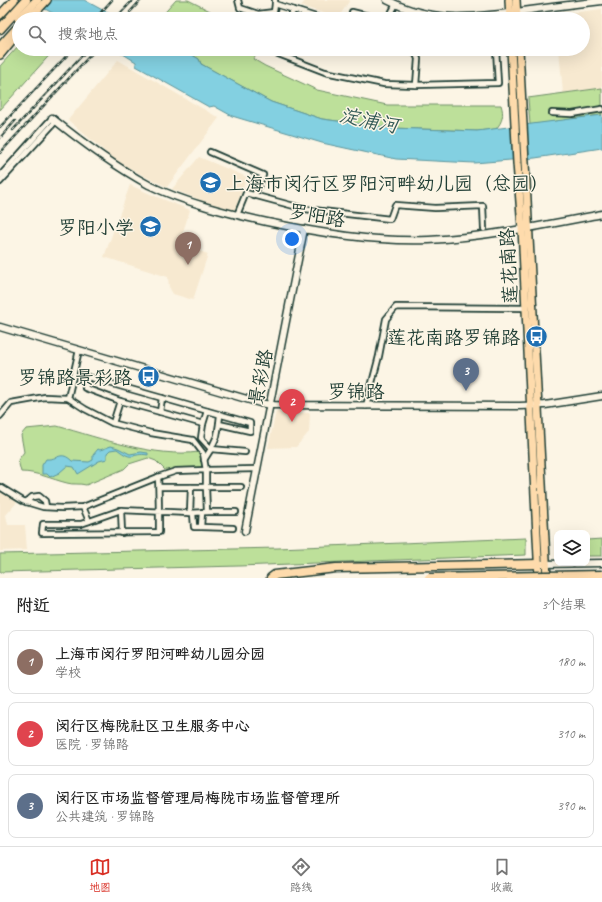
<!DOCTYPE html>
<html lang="zh">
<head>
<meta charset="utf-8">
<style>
  body { margin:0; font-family:Caveat,"LXGW WenKai TC",sans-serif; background:#f6f6f6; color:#222 }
  .controls { position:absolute; right:12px; bottom:12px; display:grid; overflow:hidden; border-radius:8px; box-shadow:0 4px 16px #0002 }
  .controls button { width:36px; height:36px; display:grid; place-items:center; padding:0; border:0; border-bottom:1px solid #e0e0e0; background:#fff; color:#222; font:20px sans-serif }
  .you { position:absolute; left:292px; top:239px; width:14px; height:14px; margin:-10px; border:3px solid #fff; border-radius:50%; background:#1a73e8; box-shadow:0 0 0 6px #1a73e833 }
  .badge { display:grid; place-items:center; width:26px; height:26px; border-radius:50%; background:#d93025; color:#fff; font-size:13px; font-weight:700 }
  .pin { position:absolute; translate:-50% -33px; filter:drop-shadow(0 1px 2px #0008) }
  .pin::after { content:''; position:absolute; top:21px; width:14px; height:12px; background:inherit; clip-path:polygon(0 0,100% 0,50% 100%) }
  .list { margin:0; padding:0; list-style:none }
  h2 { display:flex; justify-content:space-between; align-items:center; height:52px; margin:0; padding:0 16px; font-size:17px }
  h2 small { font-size:13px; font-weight:400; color:#767676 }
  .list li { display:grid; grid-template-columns:26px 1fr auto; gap:12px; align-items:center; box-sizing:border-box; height:64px; margin:0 8px 8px; padding:0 8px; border:1px solid #e0e0e0; border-radius:8px }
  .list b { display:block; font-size:15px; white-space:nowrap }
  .list p { margin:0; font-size:13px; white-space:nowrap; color:#767676 }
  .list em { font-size:13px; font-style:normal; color:#767676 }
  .icon { flex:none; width:22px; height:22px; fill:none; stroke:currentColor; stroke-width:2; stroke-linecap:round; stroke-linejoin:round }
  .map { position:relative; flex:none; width:602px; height:578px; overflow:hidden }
  .search { position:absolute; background:#fff; box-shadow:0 4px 16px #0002; left:12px; right:12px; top:12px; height:44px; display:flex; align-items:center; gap:10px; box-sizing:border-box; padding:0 14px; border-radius:22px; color:#767676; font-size:15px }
  .sheet { height:268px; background:#fff }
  nav { display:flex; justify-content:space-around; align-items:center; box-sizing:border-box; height:56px; border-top:1px solid #e0e0e0; background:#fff; font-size:11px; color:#767676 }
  nav a { display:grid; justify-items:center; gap:2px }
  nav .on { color:#d93025 }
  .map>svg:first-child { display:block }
</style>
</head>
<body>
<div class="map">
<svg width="602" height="578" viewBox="0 0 602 578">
  <rect width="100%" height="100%" fill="#fcf5e5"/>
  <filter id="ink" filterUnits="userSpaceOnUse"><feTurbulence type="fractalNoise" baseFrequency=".025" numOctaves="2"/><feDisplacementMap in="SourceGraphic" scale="8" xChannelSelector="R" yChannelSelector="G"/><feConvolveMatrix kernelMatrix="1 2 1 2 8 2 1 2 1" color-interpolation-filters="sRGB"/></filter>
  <g filter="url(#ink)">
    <!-- built -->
    <g fill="#f7e9d0">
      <path d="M306 0H350L338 18 301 6Z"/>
      <path d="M602 9V88L563 93 559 49H583V19H556L555 15Z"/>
      <path d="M118 60 219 118 167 187 148 178 115 160 68 120Z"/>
      <path d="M199 157 247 177 235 210 203 201 172 189Z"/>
      <path d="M130 185 157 197 190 210 179 244 208 254 193 300 173 294 169 287 168 277 104 257Z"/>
      <path d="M276 412 310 413 309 432 296 447 268 448Z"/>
      <path d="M0 491 18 501 6 515 8 525H25L27 550 0 551Z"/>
    </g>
    <!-- green -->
    <g fill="#bde09a" stroke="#6e8e67">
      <path d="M176 0H188L226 19H159Z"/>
      <path d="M19 45V49H55L0 110V66Z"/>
      <path d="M182 49H260L253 59 265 66 317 90 387 105H501C504 114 503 121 496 129L477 131 391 128 322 119 271 102 201 64 199 59Z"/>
      <path d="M602 88V115L530 125 528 98Z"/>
      <path d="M57 426C100 438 155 458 199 452L202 456 204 468 165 470 156 461 148 458 129 464 124 469 86 485C79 483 73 485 67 483 51 479 37 472 21 472L18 460 24 452 21 435 26 429Z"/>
      <path d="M526 538V555L239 566 0 572V554L278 548Z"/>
      <path d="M602 539V556H587V540Z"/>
    </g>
    <!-- water -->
    <g fill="#83d0e1" stroke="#5b959c">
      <path d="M28 0H84L119 19H64Z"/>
      <path d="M115 49H182L199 59 201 64 271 102 322 119 391 128 477 131 602 115V148L535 158 474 163 396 159 322 143 232 116 214 106 209 107 136 66V62Z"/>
      <path d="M111 446 118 448 130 454 141 452 148 453V455C131 452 135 463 117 449L110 450 107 453V459L99 461 78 474 74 467 67 466 59 473 50 477 47 474H42V465L46 459C58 460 61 450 72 461L89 462 93 460V455L98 449 100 450Z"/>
    </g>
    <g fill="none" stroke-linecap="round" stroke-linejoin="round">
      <defs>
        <g id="street">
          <path d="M238 0 240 8 258 14 274 12 275 4"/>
          <path d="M275 0V4L294 10"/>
          <path d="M352 12 368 16 367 19"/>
          <path d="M288 19 294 10 322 19"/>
          <path d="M388 19 396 4"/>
          <path d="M269 49 268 50 325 72 384 84 416 85 498 83 496 49"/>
          <path d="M406 49 416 54 418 59 416 85"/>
          <path d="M552 113 572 114 602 109"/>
          <path d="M210 152 263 175 254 196"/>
          <path d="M0 176 52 118"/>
          <path d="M0 182 56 121"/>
          <path d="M237 215 246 193 305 209 390 219 395 205 435 208 483 206 484 229"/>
          <path d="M79 350 68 398 85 409 112 423 151 433 193 440 203 453 206 470 257 469"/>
          <path d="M120 401 160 412 162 398"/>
          <path d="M366 406 379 356 386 319 396 307 526 308"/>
          <path d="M160 412 203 424 207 411"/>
          <path d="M0 416 11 403 45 397 68 398"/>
          <path d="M113 423 120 401 85 388 88 377C142 392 196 408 250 423V431L219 424 220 415"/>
          <path d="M203 424 201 438 211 449 217 436 219 424"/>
          <path d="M204 460 211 449 245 452"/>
          <path d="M158 477C159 495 159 514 159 532L42 533 43 524H81L121 510 190 513"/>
          <path d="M0 487 23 501 43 507 62 508 83 507 158 477 176 471 206 470V487H191L190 513 207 512 206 487H241"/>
          <path d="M159 487H191"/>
          <path d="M26 502 32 497 39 496 45 501 46 507"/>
          <path d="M83 507 89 521"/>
          <path d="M121 510 122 533"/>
          <path d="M207 512H236"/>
          <path d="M193 513 194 527H201L202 512"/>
          <path d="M201 527 233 528"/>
        </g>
        <g id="secondary">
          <path d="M387 0C434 24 473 18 523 11 550 7 576 4 602 1"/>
          <path d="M52 118C83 143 114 166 149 185 186 203 227 213 267 222 320 233 374 242 429 240 487 237 545 225 602 214"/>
          <path d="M0 327 260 403 270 405 520 406 545 405 602 396"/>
          <path d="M245 531 304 229"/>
          <path d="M542 564 602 563"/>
        </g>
        <g id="primary">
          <path d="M509 0 510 19"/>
          <path d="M516 0 517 19"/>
          <path d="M34 14 47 0"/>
          <path d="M0 15 14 0"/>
          <path d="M511 49 517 163 522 228 539 578"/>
          <path d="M519 49 547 578"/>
          <path d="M0 55 19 32"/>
        </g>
        <g id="highway">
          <path d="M19 19 37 0"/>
          <path d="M27 19 37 11"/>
          <path d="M0 29 26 0"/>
          <path d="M0 47 19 26"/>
          <path d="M271 578 275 575 336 568 539 564"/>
        </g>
      </defs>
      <!-- street casing -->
      <use href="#street" stroke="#1f3d34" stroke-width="8"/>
      <!-- secondary casing -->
      <use href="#secondary" stroke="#1f3d34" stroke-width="9"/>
      <!-- primary casing -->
      <use href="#primary" stroke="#1f3d34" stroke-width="10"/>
      <!-- highway casing -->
      <use href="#highway" stroke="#1f3d34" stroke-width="11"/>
      <!-- street -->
      <use href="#street" stroke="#fcf5e5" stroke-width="4.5"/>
      <!-- secondary -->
      <use href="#secondary" stroke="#fcf5e5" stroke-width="6"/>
      <!-- primary -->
      <use href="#primary" stroke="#fedbac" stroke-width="7"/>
      <!-- highway -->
      <use href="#highway" stroke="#fedbac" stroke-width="8"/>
      <defs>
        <g id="rail">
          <path d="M130 12 141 0"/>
          <path d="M95 19 112 0"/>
          <path d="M115 19 133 0"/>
          <path d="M0 127 73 49"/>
          <path d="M13 130 88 49"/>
          <path d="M0 138 15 121"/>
          <path d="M0 153 96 49"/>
        </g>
      </defs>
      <!-- rail casing -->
      <use href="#rail" stroke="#1f3d34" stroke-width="2.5"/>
      <!-- rail -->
      <use href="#rail" stroke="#fcf5e5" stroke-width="1" stroke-dasharray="3" stroke-linecap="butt"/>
      <defs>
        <path id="highway-bridge" d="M429 578 602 575"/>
      </defs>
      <!-- highway-bridge casing -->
      <use href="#highway-bridge" stroke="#1f3d34" stroke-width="11" stroke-linecap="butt"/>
      <!-- highway-bridge -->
      <use href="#highway-bridge" stroke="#fedbac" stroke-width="8"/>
    </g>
  </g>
  <!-- icons -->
  <defs>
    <symbol id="school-disc" viewBox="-11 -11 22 22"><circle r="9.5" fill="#1f6fb2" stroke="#fcf5e5"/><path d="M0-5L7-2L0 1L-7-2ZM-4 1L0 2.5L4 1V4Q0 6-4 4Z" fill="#fff"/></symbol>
    <symbol id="bus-disc" viewBox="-11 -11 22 22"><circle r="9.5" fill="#1f6fb2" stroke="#fcf5e5"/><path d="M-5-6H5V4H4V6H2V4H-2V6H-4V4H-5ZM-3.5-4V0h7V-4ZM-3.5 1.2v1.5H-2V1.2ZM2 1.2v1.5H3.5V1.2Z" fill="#fff"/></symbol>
  </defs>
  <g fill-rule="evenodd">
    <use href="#school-disc" x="198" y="170" width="25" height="25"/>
    <use href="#school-disc" x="138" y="214" width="25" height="25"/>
    <use href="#bus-disc" x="524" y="324" width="25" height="25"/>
    <use href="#bus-disc" x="136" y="364" width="25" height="25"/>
  </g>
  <g text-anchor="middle" stroke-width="3" stroke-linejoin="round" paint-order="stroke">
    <!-- poi labels -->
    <g font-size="19" fill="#1f3d34" stroke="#fcf5e5" text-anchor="end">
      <text x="226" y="190" text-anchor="start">上海市闵行区罗阳河畔幼儿园（总园）</text>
      <text x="134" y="234">罗阳小学</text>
      <text x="520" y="344">莲花南路罗锦路</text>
      <text x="132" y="384">罗锦路景彩路</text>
    </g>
    <!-- street labels -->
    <g font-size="19" fill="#1f3d34" stroke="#fcf5e5">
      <text transform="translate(317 215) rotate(10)" y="7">罗阳路</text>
      <text transform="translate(508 266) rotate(-93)" y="7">莲花南路</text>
      <text transform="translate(260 377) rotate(-79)" y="7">景彩路</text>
      <text x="356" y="398">罗锦路</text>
    </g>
    <!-- water labels -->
    <g font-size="20" font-style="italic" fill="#335a57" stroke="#fcf5e5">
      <text transform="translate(369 120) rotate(11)" y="7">淀浦河</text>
    </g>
  </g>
</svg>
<div class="controls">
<button><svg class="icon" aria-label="layers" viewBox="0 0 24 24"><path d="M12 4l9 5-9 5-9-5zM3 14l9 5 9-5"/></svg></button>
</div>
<div class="you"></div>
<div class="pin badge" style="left:188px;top:265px;background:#8d6e63">1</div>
<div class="pin badge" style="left:292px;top:422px;background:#e0444e">2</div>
<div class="pin badge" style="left:466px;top:391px;background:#5c6f8a">3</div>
<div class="search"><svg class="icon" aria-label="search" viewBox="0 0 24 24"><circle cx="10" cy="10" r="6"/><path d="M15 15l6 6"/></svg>搜索地点</div>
</div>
<section class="sheet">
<h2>附近<small>3个结果</small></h2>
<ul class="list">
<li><span class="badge" style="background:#8d6e63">1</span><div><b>上海市闵行罗阳河畔幼儿园分园</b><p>学校</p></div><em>180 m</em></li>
<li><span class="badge" style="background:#e0444e">2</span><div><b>闵行区梅陇社区卫生服务中心</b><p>医院 · 罗锦路</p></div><em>310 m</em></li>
<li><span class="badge" style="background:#5c6f8a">3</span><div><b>闵行区市场监督管理局梅陇市场监督管理所</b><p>公共建筑 · 罗锦路</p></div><em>390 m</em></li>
</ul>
</section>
<nav>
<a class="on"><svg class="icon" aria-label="map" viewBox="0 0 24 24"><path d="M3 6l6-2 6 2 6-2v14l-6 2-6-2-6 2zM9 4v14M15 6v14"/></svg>地图</a>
<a><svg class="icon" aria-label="directions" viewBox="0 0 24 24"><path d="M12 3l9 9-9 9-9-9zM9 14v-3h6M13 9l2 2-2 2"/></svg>路线</a>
<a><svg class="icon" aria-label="saved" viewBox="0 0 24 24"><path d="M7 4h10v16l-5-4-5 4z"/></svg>收藏</a>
</nav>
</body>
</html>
